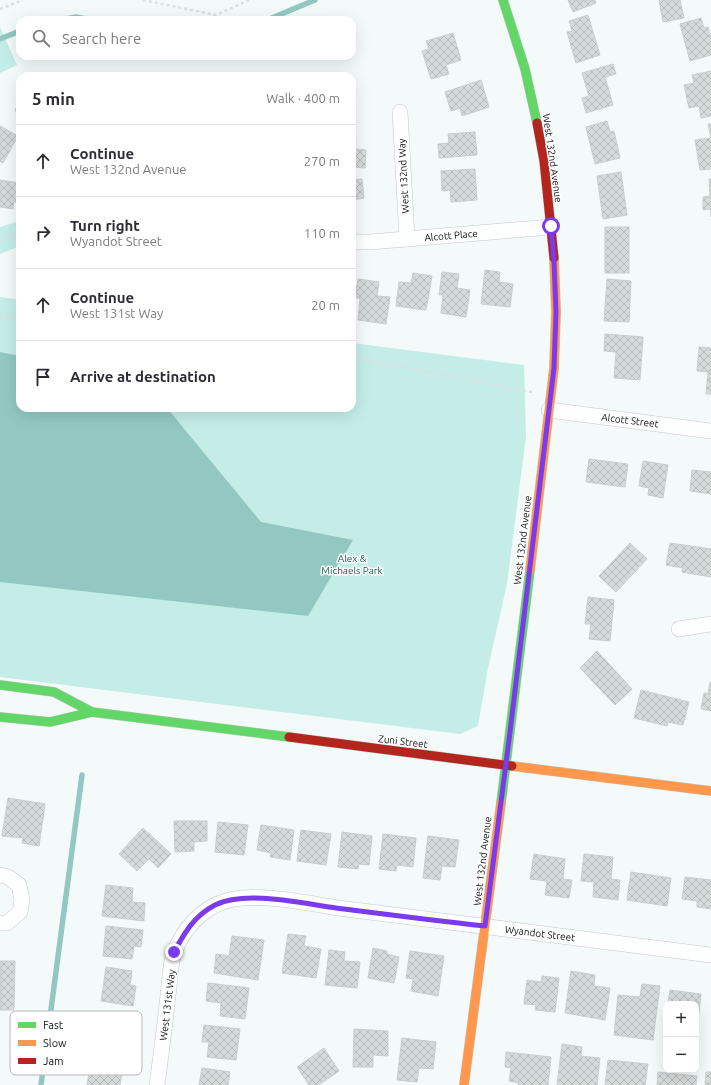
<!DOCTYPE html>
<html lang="en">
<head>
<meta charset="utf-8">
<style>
  body { margin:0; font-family:Ubuntu,sans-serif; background:#f7f7f7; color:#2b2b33 }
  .controls { position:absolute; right:12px; bottom:12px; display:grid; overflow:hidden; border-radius:8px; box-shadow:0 4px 16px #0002 }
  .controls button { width:36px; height:36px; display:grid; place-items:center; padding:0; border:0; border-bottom:1px solid #e1e1e2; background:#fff; color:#2b2b33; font:20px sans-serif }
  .stop { position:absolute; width:12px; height:12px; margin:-9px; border:3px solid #7c3aed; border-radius:50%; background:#fff }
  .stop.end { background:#7c3aed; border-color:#fff; box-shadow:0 1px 4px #0008 }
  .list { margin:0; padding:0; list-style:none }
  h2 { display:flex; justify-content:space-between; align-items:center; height:52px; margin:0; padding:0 16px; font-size:17px }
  h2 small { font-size:13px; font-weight:400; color:#7c7c81 }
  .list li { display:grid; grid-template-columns:26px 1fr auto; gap:12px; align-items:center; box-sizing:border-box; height:72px; padding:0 16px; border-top:1px solid #e1e1e2 }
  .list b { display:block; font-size:15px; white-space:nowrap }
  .list p { margin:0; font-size:13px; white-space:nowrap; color:#7c7c81 }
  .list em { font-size:13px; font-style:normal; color:#7c7c81 }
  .icon { flex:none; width:22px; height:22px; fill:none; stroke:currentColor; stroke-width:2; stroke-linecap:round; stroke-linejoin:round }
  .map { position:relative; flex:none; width:711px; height:1085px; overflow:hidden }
  .search { position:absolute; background:#fff; box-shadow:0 4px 16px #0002; left:16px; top:16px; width:340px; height:44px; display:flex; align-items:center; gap:10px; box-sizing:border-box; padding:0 14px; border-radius:12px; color:#7c7c81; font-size:15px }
  .panel { position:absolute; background:#fff; box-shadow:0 4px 16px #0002; left:16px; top:72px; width:340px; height:340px; border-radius:12px }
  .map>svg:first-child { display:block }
</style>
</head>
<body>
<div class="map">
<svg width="711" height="1085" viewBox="0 0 711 1085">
  <defs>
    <pattern id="building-cross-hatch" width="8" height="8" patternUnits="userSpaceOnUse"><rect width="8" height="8" fill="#d5dbda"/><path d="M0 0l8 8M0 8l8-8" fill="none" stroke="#b6bbba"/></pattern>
  </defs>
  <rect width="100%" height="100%" fill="#f3faf9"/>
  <!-- park -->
  <g fill="#c4ede8">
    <path d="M0 27 17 65 0 73Z"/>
    <path d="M20 221V246L0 254V227Z"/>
    <path d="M0 297 20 300V408H352V343L524 365 526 436 507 584 488 668 478 726 460 734 0 677Z"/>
  </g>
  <!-- water -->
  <path fill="#93c8c2" d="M0 352 20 356V408H167L261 522 353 540 308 616 0 582Z"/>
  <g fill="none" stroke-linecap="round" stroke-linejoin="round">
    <!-- stream -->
    <g stroke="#93c8c2" stroke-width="5.5">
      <path d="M60 20 76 17 92 20"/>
      <path d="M267 20 315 0"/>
      <path d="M0 39 20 31"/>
      <path d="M41 1085 82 775"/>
    </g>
  </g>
  <!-- building -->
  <g fill="url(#building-cross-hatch)" stroke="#c9cecd">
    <path d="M568 0H595L596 3 573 12Z"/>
    <path d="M659 0H680L684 18 663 22Z"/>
    <path d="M588 15 600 55 576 63 567 32 572 31 569 21Z"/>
    <path d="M701 18 704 28 708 27 711 38V55L690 61 680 24Z"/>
    <path d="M453 33 461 60 446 65 449 74 431 79 422 51 429 49 426 41Z"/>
    <path d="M613 64 616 74 605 77 613 105 586 113 582 98 589 96 582 73Z"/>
    <path d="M711 71V116L701 118 699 106 689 108 684 85 694 83 692 75Z"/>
    <path d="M481 80 489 107 462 116 460 108 451 111 445 92Z"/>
    <path d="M20 107V123L15 109Z"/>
    <path d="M607 121 610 132 614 131 620 158 595 164 586 127Z"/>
    <path d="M708 124H711V169L700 170 695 140 711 138Z"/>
    <path d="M0 126 18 136 3 163 0 161Z"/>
    <path d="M475 132 477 155 439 158 438 144 449 143 448 134Z"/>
    <path d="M352 138H356L355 149 366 150 365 168 352 167Z"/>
    <path d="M475 169 477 200 451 202 450 190 442 191 441 171Z"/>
    <path d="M621 172 627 215 603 219 597 176Z"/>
    <path d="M362 179 364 198 352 200V180Z"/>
    <path d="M709 179H711V217V209L703 210V197L710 196Z"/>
    <path d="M0 180 20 183V202H14L13 209 0 207Z"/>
    <rect x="605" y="227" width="24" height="46"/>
    <path d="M485 270 500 272 499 282 513 284 510 307 481 304Z"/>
    <path d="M442 272 459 274 457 288 470 290 466 317 441 313 443 295H439Z"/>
    <path d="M413 273 432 276 426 310 396 306 399 282 411 283Z"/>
    <path d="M358 279 379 282 377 296 390 297 386 324 358 320 360 298H355Z"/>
    <path d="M607 279 631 281 629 322 604 321Z"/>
    <path d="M605 334 643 337 640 380 614 378 616 352 604 351Z"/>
    <path d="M699 347 711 348V394H706L708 372 697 371Z"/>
    <path d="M589 459 628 464 625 487 586 482Z"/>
    <path d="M643 461 668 465 663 498 648 495 649 488 639 486Z"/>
    <path d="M692 470 711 472V494L690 491Z"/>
    <path d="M630 543 647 559 616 592 599 576Z"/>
    <path d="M670 543 711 549V577L682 572 683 568 666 565Z"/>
    <path d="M588 597 614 600 610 641 589 639 591 624H585Z"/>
    <path d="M597 651 632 689 615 705 580 668Z"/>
    <path d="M710 682H711V711L701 709 704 693 708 694Z"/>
    <path d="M641 690 689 702 683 725 668 722 667 726 634 718Z"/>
    <path d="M8 798 45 804 39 846 22 843 23 838 2 836Z"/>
    <path d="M174 821H207V841L194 842V851L175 852Z"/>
    <path d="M218 822 248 825 244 855 215 852Z"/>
    <path d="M261 825 294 830 290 860 270 857 271 853 257 850Z"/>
    <path d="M143 828 171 854 158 868 149 859 137 871 119 854Z"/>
    <path d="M301 830 331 834 326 865 297 861Z"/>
    <path d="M342 832 372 836 369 865 359 864 358 869 338 867Z"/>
    <path d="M383 834 416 838 413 867 397 865 396 871 379 869Z"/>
    <path d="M428 836 459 840 455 867 442 866 440 880 423 878Z"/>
    <path d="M534 854 565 859 563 879 572 880 569 898 545 895 547 881 530 879Z"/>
    <path d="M584 854 613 857 611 879 620 880 618 900 593 897 594 882 581 881Z"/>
    <path d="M631 872 671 878 667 906 627 900Z"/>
    <path d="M685 877 711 880 710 891H711V909L697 907V901L682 899Z"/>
    <path d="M106 885 133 888 132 902 145 903 144 921 102 916Z"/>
    <path d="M106 926 143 930 141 947 134 946 132 959 103 956Z"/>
    <path d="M288 934 306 936 304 946 321 949 316 978 282 973Z"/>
    <path d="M232 936 264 940 258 980 214 973 216 954 229 956Z"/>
    <path d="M373 948 387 951V954L399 957 394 983 368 978Z"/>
    <path d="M329 950 345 952 344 961 360 962 357 988 325 985Z"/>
    <path d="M410 951 444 956 438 996 411 991 413 979 406 978Z"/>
    <path d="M0 961H15L14 1010H0Z"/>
    <path d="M106 967 132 971 130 985 136 986 133 1006 101 1001Z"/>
    <path d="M571 971 595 975 594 986 610 988 605 1020 565 1013Z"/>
    <path d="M542 976 559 978 555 1012 535 1010 536 1005 524 1004 527 980 541 982Z"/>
    <path d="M208 983 249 988 245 1019 220 1016 221 1003 206 1001Z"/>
    <path d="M642 984 660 986 653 1040 614 1035 618 995 640 997Z"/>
    <path d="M670 990 701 994 698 1022H696V1004H668Z"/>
    <path d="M204 1025 240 1029 236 1060 207 1057 209 1042H202Z"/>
    <path d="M354 1029 388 1031V1056L373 1055V1067H353Z"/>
    <path d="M402 1038 436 1042 433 1069 419 1068 417 1082 397 1080Z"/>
    <path d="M562 1044 582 1047 581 1056 600 1058 597 1085H557Z"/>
    <path d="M324 1048 339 1071 319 1085H309L297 1067Z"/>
    <path d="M93 1049 125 1054 120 1085H87Z"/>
    <path d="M506 1052 551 1057 548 1085H518L519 1083 509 1081 511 1068 505 1067Z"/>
    <path d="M608 1060 648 1064 645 1085H605Z"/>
    <path d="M202 1068 230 1072 228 1085H199Z"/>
    <path d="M658 1072 697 1076 696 1085H657Z"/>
    <path d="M706 1072H711V1085H705Z"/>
  </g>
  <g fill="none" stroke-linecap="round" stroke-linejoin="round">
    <defs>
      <g id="street">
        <path d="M400 112 407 239"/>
        <path d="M352 242H370L551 227"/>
        <path d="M549 410 711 431"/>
        <path d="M679 629 711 624"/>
        <path d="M0 875 8 877 19 885 22 900 20 912 7 923H0"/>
        <path d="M157 1085C161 1055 165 1025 168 995 170 981 170 965 174 953 183 929 202 908 226 901 257 892 306 903 338 908L711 955"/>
      </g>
      <g id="fast">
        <path d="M503 0 525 69 537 123"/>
        <path d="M0 685 54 692 92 712 289 737"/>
        <path d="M0 717 50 722 92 712"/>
        <path d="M501 803 530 570"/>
      </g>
      <g id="slow">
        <path d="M530 570 554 368 556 312 554 258"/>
        <path d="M512 766 711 791"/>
        <path d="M464 1085 501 803"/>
      </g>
      <g id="jam">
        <path d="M537 123 544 161 554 258"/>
        <path d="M289 737 512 766"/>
      </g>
    </defs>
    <!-- street casing -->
    <use href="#street" stroke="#c3c8c7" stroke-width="16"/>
    <!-- fast casing -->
    <use href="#fast" stroke="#c3c8c7" stroke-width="10"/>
    <!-- slow casing -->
    <use href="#slow" stroke="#c3c8c7" stroke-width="10"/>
    <!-- jam casing -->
    <use href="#jam" stroke="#c3c8c7" stroke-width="10"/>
    <!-- path -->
    <g stroke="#dcdfde" stroke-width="2.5" stroke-dasharray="3 3" stroke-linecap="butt">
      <path d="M143 0 216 15 249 0"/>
      <path d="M0 9 23 0"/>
      <path d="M0 241 20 233"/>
      <path d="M0 315 11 318 20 319"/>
      <path d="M352 358 388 364 532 392"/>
    </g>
    <!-- street -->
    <use href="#street" stroke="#fdfefe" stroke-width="15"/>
    <!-- fast -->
    <use href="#fast" stroke="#63d668" stroke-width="9"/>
    <!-- slow -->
    <use href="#slow" stroke="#ff974d" stroke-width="9"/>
    <!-- jam -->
    <use href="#jam" stroke="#b3261e" stroke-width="9"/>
  </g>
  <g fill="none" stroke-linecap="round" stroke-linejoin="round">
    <!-- route -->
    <path stroke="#7c3aed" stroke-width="5" d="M174 952C185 932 194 916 215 905 247 889 308 905 344 909 391 915 438 921 485 926L510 732 554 368 556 312 554 261 551 226"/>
  </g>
  <g text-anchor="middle" stroke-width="3" stroke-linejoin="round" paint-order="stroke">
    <!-- street labels -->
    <g font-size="10" fill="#0e1212" stroke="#fff">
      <text transform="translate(553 158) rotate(82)" y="4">West 132nd Avenue</text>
      <text transform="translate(403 176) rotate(-93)" y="4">West 132nd Way</text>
      <text transform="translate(451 235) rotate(-5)" y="4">Alcott Place</text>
      <text transform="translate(630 420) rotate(7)" y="4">Alcott Street</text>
      <text transform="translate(522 540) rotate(-83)" y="4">West 132nd Avenue</text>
      <text transform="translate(403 741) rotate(7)" y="4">Zuni Street</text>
      <text transform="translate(482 861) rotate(-83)" y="4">West 132nd Avenue</text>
      <text transform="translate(540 933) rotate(7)" y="4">Wyandot Street</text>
      <text transform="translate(167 1005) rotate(-83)" y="4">West 131st Way</text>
    </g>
    <!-- park labels -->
    <g font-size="10" fill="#165550" stroke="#fff">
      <text x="352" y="562">Alex &amp;<tspan x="352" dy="12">Michaels Park</tspan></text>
    </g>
  </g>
  <!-- legend -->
  <rect x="10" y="1011" width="132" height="64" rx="6" fill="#fff" stroke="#b7b8b8" stroke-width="1"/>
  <rect x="18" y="1022" width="18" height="6" fill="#63d668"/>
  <rect x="18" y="1040" width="18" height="6" fill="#ff974d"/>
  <rect x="18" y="1058" width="18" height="6" fill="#b3261e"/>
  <g font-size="11" fill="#0e1212">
    <text x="43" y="1029">Fast</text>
    <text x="43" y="1047">Slow</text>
    <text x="43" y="1065">Jam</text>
  </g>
</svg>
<div class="controls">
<button>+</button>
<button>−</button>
</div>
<div class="stop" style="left:551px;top:226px"></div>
<div class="stop end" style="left:174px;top:952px"></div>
<div class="search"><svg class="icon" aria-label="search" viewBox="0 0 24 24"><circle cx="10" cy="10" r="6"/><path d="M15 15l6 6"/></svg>Search here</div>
<section class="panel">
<h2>5 min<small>Walk · 400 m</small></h2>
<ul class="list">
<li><svg class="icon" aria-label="ahead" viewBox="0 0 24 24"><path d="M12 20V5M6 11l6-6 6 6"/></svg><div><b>Continue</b><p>West 132nd Avenue</p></div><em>270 m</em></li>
<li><svg class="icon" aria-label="right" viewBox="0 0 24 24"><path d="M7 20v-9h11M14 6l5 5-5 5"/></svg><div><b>Turn right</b><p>Wyandot Street</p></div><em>110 m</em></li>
<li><svg class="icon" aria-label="ahead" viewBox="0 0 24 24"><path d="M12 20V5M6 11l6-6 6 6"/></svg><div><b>Continue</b><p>West 131st Way</p></div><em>20 m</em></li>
<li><svg class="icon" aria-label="arrive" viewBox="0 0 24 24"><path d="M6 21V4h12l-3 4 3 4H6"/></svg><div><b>Arrive at destination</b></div></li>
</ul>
</section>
</div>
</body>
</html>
